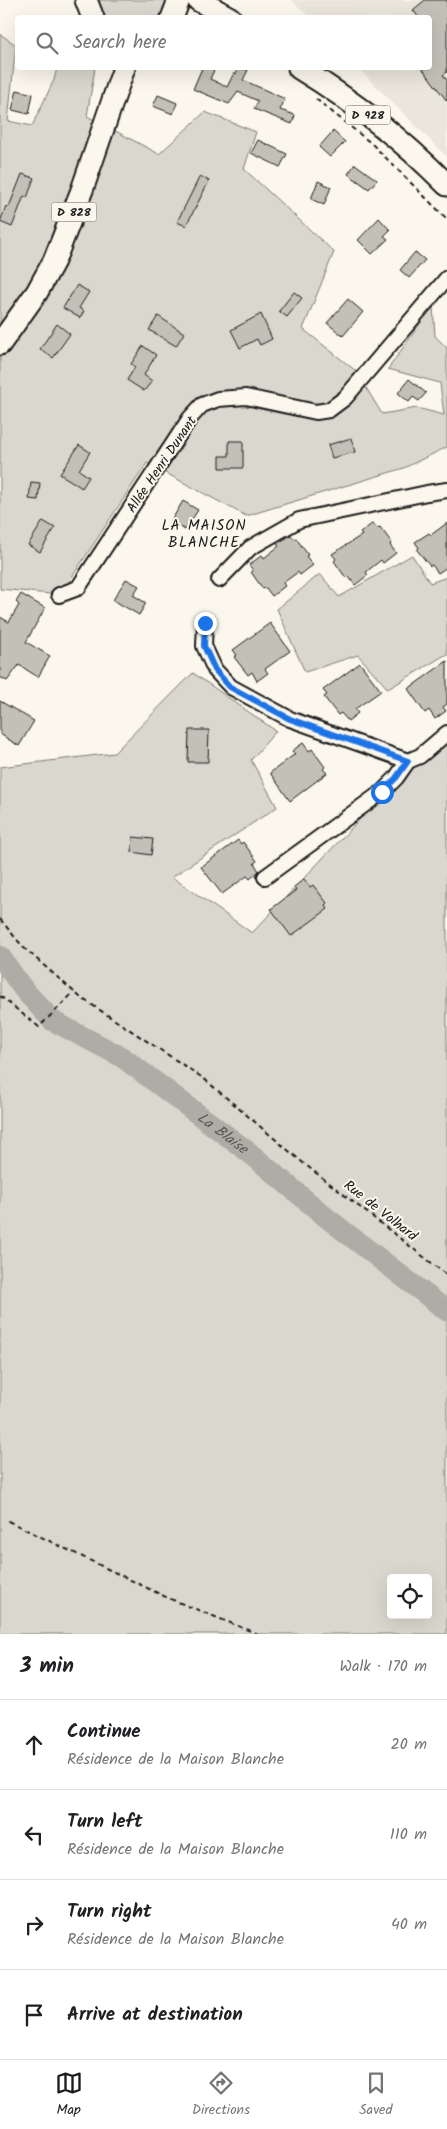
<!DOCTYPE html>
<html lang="en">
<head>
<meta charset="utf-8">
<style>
  body { margin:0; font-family:Kalam,sans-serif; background:#f2f2f2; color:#202124 }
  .controls { position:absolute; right:15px; bottom:15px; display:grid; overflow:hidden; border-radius:5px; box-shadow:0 5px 20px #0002 }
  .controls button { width:45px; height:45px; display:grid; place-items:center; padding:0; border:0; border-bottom:1px solid #e0e0e0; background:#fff; color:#202124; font:25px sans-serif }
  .stop { position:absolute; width:15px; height:15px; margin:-11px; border:4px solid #1a73e8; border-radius:50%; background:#fff }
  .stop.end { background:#1a73e8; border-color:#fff; box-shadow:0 1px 5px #0008 }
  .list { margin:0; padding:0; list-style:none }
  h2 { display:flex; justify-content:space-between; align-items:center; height:65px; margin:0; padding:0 20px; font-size:21px }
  h2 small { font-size:16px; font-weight:400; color:#757577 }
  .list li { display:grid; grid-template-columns:32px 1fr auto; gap:15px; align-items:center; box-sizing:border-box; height:90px; padding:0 20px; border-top:1px solid #e0e0e0 }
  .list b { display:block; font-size:19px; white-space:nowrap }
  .list p { margin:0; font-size:16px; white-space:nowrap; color:#757577 }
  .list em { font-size:16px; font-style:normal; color:#757577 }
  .icon { flex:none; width:28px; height:28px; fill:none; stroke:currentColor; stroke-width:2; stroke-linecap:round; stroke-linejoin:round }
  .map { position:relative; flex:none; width:447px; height:1634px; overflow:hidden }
  .search { position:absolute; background:#fff; box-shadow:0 5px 20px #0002; left:15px; right:15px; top:15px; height:55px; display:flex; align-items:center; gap:12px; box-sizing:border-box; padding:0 18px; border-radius:5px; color:#757577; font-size:19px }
  .sheet { height:425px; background:#fff }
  nav { display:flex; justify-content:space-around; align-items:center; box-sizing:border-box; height:70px; border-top:1px solid #e0e0e0; background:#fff; font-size:14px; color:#757577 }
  nav a { display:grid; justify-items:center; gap:2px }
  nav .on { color:#1c1c1c }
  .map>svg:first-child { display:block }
</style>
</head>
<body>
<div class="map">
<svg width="447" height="1634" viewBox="0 0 447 1634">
  <rect width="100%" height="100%" fill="#fbf7ec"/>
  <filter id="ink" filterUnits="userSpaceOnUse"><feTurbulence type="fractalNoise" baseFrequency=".02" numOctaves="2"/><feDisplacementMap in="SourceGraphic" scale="10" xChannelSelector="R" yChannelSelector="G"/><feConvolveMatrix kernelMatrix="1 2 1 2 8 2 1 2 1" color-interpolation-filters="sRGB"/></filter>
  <g filter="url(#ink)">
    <!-- built -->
    <path fill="#eae6dc" d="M291 0H447V157L358 68H430V18L309 17Z"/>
    <!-- green -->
    <g fill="#dad7ce" stroke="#7b7a75" fill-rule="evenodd">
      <path d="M94 0H171L163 17 102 18Z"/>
      <path d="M0 34 16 45 8 121 32 126 54 80 57 68H95L87 116 159 154 205 112 256 132 244 169 334 252 303 329 356 371 382 414 417 408 444 415 440 383 388 369 433 305 435 336 447 348V447L404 468 246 516 147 463 60 595 0 589Z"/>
      <path d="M412 555 430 583 447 577V656L445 655 388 689 358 655 305 672 277 609 320 574 339 597Z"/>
      <path d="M193 673 276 731 251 760 277 807 172 877 252 933 447 727V1634H0V767L114 753ZM391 1578H428V1615H391Z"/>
    </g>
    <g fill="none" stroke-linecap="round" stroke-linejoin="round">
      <!-- river -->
      <path stroke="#afaca5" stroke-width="21" id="s1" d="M0 956 24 990 53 1021 122 1057 251 1154 327 1218 447 1311"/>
    </g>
    <!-- building -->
    <g fill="#c3c0b8" stroke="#1c1c1c">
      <path d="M425 0H447V72L443 75 447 80V101L422 68H430V18H419L413 10Z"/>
      <path d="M202 68H215L210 79 227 87 234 73 236 74 239 68 248 70 243 80 285 99 280 110 295 115 292 124 254 109 258 101 238 92 229 104 193 89Z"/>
      <path d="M17 90 33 94 29 114 12 110Z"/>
      <path d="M158 95 177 103 173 114 153 106Z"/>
      <path d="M333 131 345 142 330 157 319 147Z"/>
      <path d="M258 140 287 154 280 167 251 153Z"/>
      <path d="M355 164 377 180 369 189 348 174Z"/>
      <path d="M22 174 34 178 27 198 24 196 12 227 0 222 6 206 9 207Z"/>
      <path d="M200 176 209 181 186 226 177 222Z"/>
      <path d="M318 181 331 187 324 205 311 199Z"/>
      <path d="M379 218 390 230 384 236 388 239 372 254 358 240Z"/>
      <path d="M415 252 425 260 409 278 400 270Z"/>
      <path d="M77 285 89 292 79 308 84 311 80 318 63 308Z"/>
      <path d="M294 292 302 298 287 317 279 311Z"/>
      <path d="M348 299 363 312 343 336 327 323Z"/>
      <path d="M261 314 272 339 260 345 257 339 240 348 231 330Z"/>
      <path d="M158 316 184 333 176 346 149 330Z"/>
      <path d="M57 324 70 334 53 358 40 349Z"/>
      <path d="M143 346 156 355 144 375 152 381 144 391 127 380 135 367 131 364Z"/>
      <path d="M409 379 426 393 419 401 413 397 409 402 398 393Z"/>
      <path d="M351 438 355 452 332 458 328 445Z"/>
      <path d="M229 441H243V468H220V456H229Z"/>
      <path d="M79 445 90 452 79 470 89 477 82 488 60 474Z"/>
      <path d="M31 482 40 483 38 500 29 499Z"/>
      <path d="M183 501 198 510 185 530 171 521Z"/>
      <path d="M43 521 55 528 40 552 28 545Z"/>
      <path d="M373 523 377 528 380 527 392 543 390 545 396 553 383 563 381 560 366 572 368 575 355 585 348 576 346 578 334 561 336 559 332 554 362 535 360 533Z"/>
      <path d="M447 523V567L438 573 432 565 430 566 417 550 419 548 415 542 429 533 431 535Z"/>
      <path d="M291 535 294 539 296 538 308 555 306 556 313 565 300 575 298 572 283 583 285 586 272 596 266 588 263 589 251 572 253 570 249 565 262 555 264 558 279 546 277 544Z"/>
      <path d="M126 579 139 586 133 595 146 603 139 615 113 600Z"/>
      <path d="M21 594 45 608 26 642 50 656 38 677 19 665 7 681 0 677V617L9 622 19 605 16 602Z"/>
      <path d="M270 623 290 651 265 669 268 673 257 681 252 672 248 675 234 657 237 655 233 650Z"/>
      <path d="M447 661V704L443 707 446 711 435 719 429 710 425 713 408 689Z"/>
      <path d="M360 663 381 691 355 709 358 713 348 721 341 713 338 715 324 697 327 695 323 690Z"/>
      <path d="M0 701 34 721 19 746 0 734Z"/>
      <path d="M189 730H209L208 762H188Z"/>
      <path d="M303 743 309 751 312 749 325 767 323 769 327 773 290 801 270 773 295 754 292 751Z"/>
      <path d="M133 837 153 839 151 855 132 852Z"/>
      <path d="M238 840 241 844 243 842 257 861 254 863 259 871 250 879 247 876 222 894 201 867Z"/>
      <path d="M304 879 310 887 313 885 327 903 325 905 328 909 291 936 271 909 296 890 294 887Z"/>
    </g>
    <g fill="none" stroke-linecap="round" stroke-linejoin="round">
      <defs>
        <g id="street">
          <path d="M219 580 250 548 299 520 427 493 447 490"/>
          <path d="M59 595 78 588 190 418 202 405 218 399 246 397 316 412 329 410 345 398 447 278"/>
          <path d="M205 623 204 646 215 670 231 687 290 719 408 761"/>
          <path d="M408 761 420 756 447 733"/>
          <path d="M265 877 382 792 396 778 408 761"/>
        </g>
        <g id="primary">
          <path d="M86 0 93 18"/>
          <path d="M198 0 230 18"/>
          <path d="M172 18 179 0"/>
          <path d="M299 68C353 101 403 140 447 185"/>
          <path d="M0 344 37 292 54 261 82 190 124 68"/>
        </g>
      </defs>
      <!-- street casing -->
      <use href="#street" stroke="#1c1c1c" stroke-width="18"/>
      <!-- primary casing -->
      <use href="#primary" stroke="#1c1c1c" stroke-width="25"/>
      <!-- path -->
      <g stroke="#1c1c1c" stroke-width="2" stroke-dasharray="5 4" stroke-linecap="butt">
        <path d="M316 99 372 144 447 219"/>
        <path d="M0 919 23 947 80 997 203 1078 302 1162 447 1275"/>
        <path d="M0 996 39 1027 74 992"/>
        <path d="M8 1521 168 1598 258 1634"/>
      </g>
      <!-- street -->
      <use href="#street" stroke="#fbf7ec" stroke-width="14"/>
      <!-- primary -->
      <use href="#primary" stroke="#fbf7ec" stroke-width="21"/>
    </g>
  </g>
  <g fill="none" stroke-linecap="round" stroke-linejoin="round" filter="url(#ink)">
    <!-- route -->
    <path stroke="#1a73e8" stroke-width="6" d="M205 623 204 646 215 670 230 687 290 719 408 761 396 778 382 792"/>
  </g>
  <g text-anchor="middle" stroke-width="4" stroke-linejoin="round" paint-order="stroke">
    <!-- shield labels -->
    <g fill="#fbf7ec" stroke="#5f5e5a" stroke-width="1">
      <rect x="345.5" y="105.5" width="45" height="19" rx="4"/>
      <rect x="51.5" y="202.5" width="45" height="19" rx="4"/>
    </g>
    <g font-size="12" font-weight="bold" fill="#1c1c1c">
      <text x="368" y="119">D 928</text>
      <text x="74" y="216">D 828</text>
    </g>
    <!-- street labels -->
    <g font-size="14" fill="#1c1c1c" stroke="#fbf7ec">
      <text transform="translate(161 464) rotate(-56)" y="5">Allée Henri Dunant</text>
      <text transform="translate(381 1210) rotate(38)" y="5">Rue de Volhard</text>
    </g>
    <!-- neighbourhood labels -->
    <g font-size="15" letter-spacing="1" fill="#1c1c1c" stroke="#fbf7ec">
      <text x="204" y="530">LA MAISON<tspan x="204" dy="17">BLANCHE</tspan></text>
    </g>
    <!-- water labels -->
    <g font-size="15" font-style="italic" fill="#575653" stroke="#fbf7ec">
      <text dy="5" stroke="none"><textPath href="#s1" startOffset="288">La Blaise</textPath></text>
    </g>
  </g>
</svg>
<div class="controls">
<button><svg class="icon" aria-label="locate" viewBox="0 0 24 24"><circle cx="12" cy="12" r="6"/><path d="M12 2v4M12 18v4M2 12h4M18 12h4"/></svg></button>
</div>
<div class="stop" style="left:382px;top:792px"></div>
<div class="stop end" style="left:205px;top:623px"></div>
<div class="search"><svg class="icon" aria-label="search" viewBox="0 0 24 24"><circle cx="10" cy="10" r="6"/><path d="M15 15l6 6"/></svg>Search here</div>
</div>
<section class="sheet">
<h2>3 min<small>Walk · 170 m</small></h2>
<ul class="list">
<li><svg class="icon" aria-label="ahead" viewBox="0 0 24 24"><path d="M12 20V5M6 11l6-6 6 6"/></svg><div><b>Continue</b><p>Résidence de la Maison Blanche</p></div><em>20 m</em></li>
<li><svg class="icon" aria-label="left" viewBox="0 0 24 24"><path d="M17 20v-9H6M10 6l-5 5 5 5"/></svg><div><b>Turn left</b><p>Résidence de la Maison Blanche</p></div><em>110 m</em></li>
<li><svg class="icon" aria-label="right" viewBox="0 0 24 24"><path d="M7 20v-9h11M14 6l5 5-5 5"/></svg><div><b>Turn right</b><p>Résidence de la Maison Blanche</p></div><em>40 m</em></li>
<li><svg class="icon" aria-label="arrive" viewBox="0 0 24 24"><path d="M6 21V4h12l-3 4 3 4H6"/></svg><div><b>Arrive at destination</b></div></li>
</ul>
</section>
<nav>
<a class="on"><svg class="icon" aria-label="map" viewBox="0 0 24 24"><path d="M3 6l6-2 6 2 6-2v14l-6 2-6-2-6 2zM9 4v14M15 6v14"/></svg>Map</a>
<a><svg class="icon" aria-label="directions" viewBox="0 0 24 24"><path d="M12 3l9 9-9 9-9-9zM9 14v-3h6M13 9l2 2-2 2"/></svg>Directions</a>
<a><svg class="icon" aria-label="saved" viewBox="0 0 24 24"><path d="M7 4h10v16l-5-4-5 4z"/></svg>Saved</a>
</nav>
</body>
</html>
